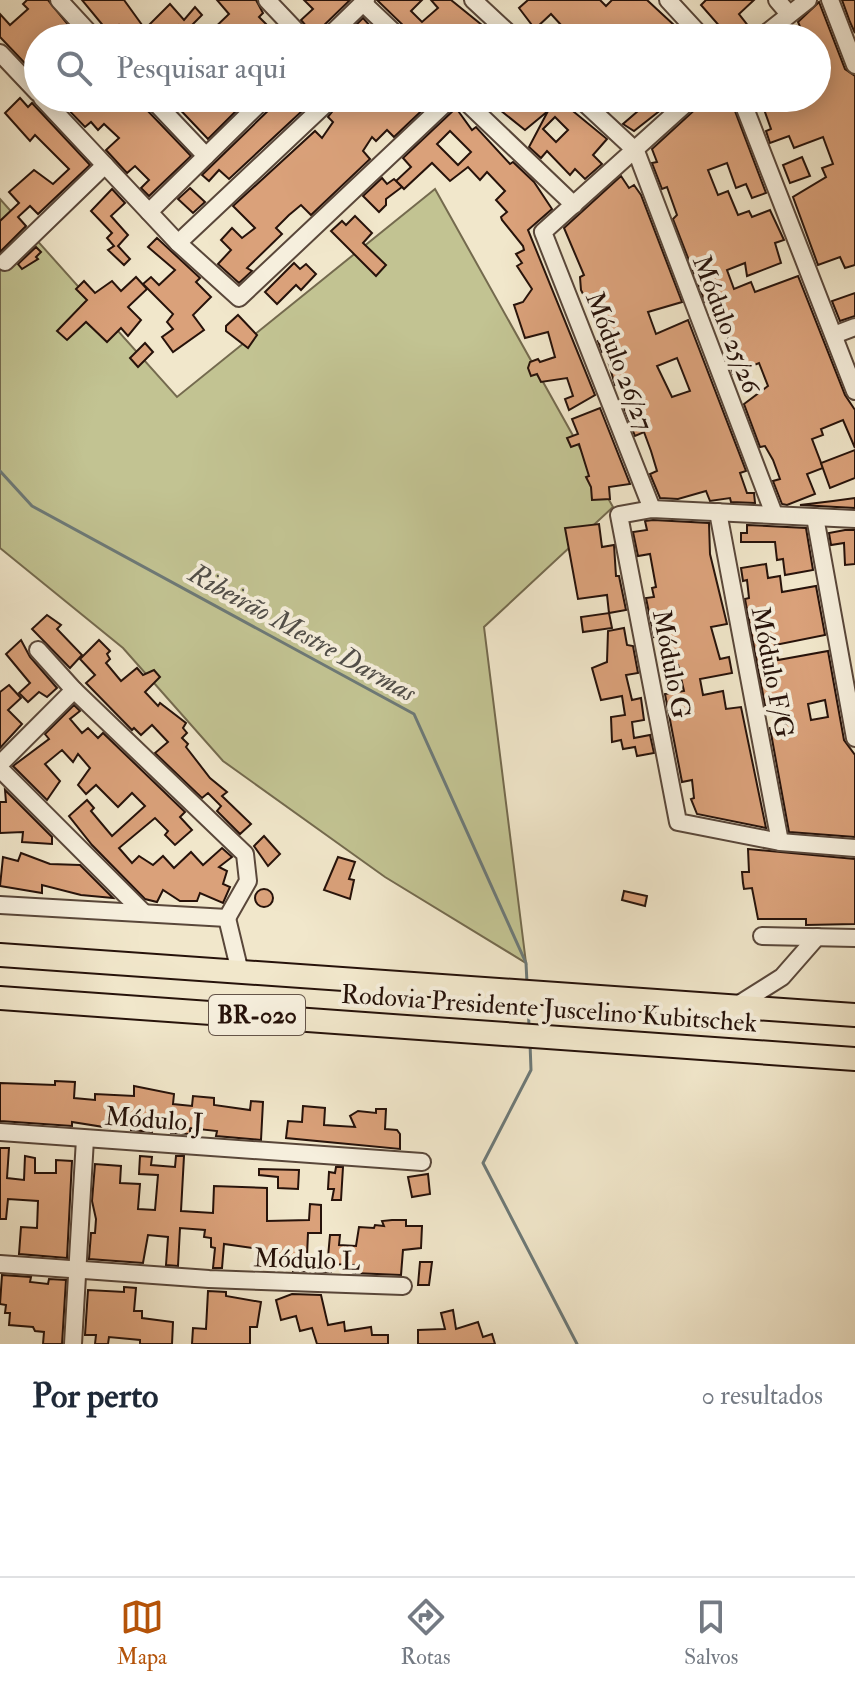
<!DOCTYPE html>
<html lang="pt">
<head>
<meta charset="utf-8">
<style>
  body { margin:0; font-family:"IM FELL Double Pica",serif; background:#f6f6f7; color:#1f2937 }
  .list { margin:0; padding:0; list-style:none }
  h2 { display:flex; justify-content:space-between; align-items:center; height:104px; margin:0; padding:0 32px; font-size:34px }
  h2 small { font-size:26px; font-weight:400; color:#747a83 }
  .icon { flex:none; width:44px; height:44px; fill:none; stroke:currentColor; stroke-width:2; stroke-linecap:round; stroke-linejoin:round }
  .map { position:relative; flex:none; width:855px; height:1344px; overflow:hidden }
  .search { position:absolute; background:#fff; box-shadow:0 4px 20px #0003; left:24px; right:24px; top:24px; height:88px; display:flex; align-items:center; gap:20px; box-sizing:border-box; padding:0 28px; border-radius:44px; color:#747a83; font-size:30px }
  .sheet { height:232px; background:#fff }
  nav { display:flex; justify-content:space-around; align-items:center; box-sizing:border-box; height:112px; border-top:2px solid #e0e1e3; background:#fff; font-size:22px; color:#747a83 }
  nav a { display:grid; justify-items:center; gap:4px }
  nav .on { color:#b45309 }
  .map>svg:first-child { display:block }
</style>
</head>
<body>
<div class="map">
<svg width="855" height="1344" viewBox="0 0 855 1344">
  <rect width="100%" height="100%" fill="#f1e7cb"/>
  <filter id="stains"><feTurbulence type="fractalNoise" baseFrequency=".0025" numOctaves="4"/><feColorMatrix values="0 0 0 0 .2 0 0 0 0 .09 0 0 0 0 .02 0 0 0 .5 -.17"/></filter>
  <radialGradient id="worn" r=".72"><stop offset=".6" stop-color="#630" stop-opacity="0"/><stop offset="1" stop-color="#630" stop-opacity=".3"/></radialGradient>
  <!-- green -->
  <path fill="#c2c392" stroke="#746a4e" stroke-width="2" d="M435 189 613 507 484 627 526 963 385 877 223 761 123 648 0 548V199L177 397Z"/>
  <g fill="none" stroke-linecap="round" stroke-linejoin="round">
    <!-- stream -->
    <g stroke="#6d7977" stroke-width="3">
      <path d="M0 471 32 506 414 714 526 963 527 983"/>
      <path d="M528 999 529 1027"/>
      <path d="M530 1043 531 1070 483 1163 577 1344"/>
    </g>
  </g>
  <!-- building -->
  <g fill="#daa17a" stroke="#26120a" stroke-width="2" fill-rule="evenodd">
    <path d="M27 0H48L79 38H38V77L0 37V14L10 25 28 9 23 4Z"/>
    <path d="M82 0H124L145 29 170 4 184 20 195 7 202 15 191 26 199 34 191 38 178 25 169 33 162 26 154 38H131L119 25 110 34Z"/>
    <path d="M217 0H256L263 13 259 17 280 38H204L229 14Z"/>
    <path d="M304 0H350L319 30 316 38 301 20 313 9Z"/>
    <path d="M377 0H422L411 11 422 22 438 8 431 0H451L498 38H411L408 30Z"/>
    <path d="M528 0H600L606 6 612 0H647L688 38H678L673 32 667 38H599L596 35 594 38H573L551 14 535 29 519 8Z"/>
    <path d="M706 0H754L739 14 749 27 738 38H724L719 33 723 30 701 5Z"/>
    <path d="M842 0H855V33L850 22Z"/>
    <path d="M819 2 845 69 855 76V265L845 268 840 257 818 265 793 197 826 177 822 168 833 164 823 137 794 148 789 136 770 143 766 131 771 129 760 98H817V83L823 81 817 66V38H805L798 22Z"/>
    <path d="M363 18 381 38H343Z"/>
    <path d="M20 98 28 107 32 103 90 165 38 214 30 206 18 217 26 226 0 252V221L19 203 9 192 34 170 53 184 69 169 35 135 30 141 5 113Z"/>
    <path d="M57 98H140L143 106 191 156 149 196 141 188 149 180 135 166 127 173 106 150 119 138 104 124 98 130 91 122 85 127Z"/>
    <path d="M169 98H249L208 139Z"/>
    <path d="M276 98H284L290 104 295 98H316L229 179 219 170 209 181 202 175 273 106Z"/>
    <path d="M343 98H435L394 137 387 130 376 141 372 137 363 151 370 159 311 215 301 205 289 215 276 228 282 234 247 268 252 271 239 283 218 264 231 250 221 240 232 228 242 238 255 228 233 206 315 131 322 138 333 122 328 117Z"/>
    <path d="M485 98H557L607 139 593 155 602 164 585 179 575 169 570 175 547 151 541 158 529 147 548 111 525 130ZM555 117 568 130 556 142 543 129Z"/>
    <path d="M601 98H676L634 131 623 124 638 111 626 99 613 110Z"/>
    <path d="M703 98H730L766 193 752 198 746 184 736 188 727 163 708 170 718 195 728 191 738 215 749 211 752 217 770 210 784 240 775 243 781 263 747 276 745 263 727 270 734 289 751 282 755 292 798 276 845 395 855 410V448L843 420 821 429 823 435 812 439 823 468 807 474 815 494 787 505 782 504 773 481 780 479 773 460 765 446 760 447 744 404 768 386 759 363 733 374 726 354 731 347 715 299 705 302 673 219 677 215 667 187 662 189 652 163 657 162 652 149 699 106Z"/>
    <path d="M456 108 472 130 476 127 510 164 513 162 534 182 552 209 528 230 595 395 569 410 565 399 573 396 567 378 541 382 537 374 531 376 528 368 530 362 538 359 540 362 555 357 548 332 525 338 514 305 523 302 532 289 517 266 522 263 516 254 524 250 523 246 502 220 501 217 507 212 496 200 505 191 487 172 480 180 468 167 450 181 432 163 404 189 396 181 411 167 403 158ZM450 131 471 152 458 165 437 144Z"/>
    <path d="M802 157 810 176 790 183 783 165Z"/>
    <path d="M621 176 629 188 634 185 641 195 682 302 648 312 656 334 688 320 746 471 740 473 747 493H754L755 503 731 502 730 498 710 501 706 491 678 499 660 498 650 474 657 471 651 451 644 432 635 436 621 400 627 398 620 382 615 385 605 351 602 352 598 341 608 337 592 298 586 300 581 290 580 277 584 275 564 228ZM677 358 690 391 672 397 657 366Z"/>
    <path d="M382 178 387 184 394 179 402 187 386 199V205L379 212 363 196Z"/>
    <path d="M190 188 205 202 193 213 178 199Z"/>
    <path d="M112 189 125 203 111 216 128 235 118 246 130 259 124 265 108 250 114 246 107 238 112 233 91 211Z"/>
    <path d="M355 216 372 233 363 243 386 265 376 276 331 231 342 221 346 225Z"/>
    <path d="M157 238 200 278 196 282 211 297 193 315 204 330 173 352 162 337 173 329 167 322 173 314 143 284 151 277 159 285 175 270 148 247Z"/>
    <path d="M36 247 41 252 36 257 38 259 22 269 18 264Z"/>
    <path d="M294 263 300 269 306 264 316 274 301 290 296 285 277 304 265 292Z"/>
    <path d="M136 277 147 289 128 307 141 320 128 336 121 328 107 342 86 322 67 340 57 331 87 300 76 289 84 281 95 293 112 281 121 291Z"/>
    <path d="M855 293V316L840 321 832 301Z"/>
    <path d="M238 315 257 335 248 348 226 331V326Z"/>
    <path d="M145 343 153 352 138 367 130 358Z"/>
    <path d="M600 408 630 484 609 487 610 499 592 500 591 487 586 477 589 476 579 444 571 447 567 438 578 434 572 419Z"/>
    <path d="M855 450V478L830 488 821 463Z"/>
    <path d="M855 498V508L800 505 833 501Z"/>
    <path d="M653 520 709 523 710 554 727 624 711 627 720 659 729 657 732 673 700 679 703 695 723 691 726 709 741 707 766 828 697 814 691 799 694 798 692 780 682 782 665 694 684 691 678 665 667 667 659 636 654 637 646 598 654 597 652 588 656 587 650 554 638 556 633 532 647 530 645 521Z"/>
    <path d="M599 524 602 547 614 545 616 576H619L626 610 609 613 607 595 578 599 565 528Z"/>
    <path d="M747 525 806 528 813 570 785 575 783 559 777 560 775 542H741V533H747Z"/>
    <path d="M845 530H855V564L845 565 844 543 831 545 829 533Z"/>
    <path d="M766 564 768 578 780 576 782 592 816 586 825 635 775 645 778 660 828 651 844 740 855 755V837L789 832 770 728 786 725 783 708 776 710 774 703 765 705 745 599 749 598 747 580 743 581 741 568ZM825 700 828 717 811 720 808 704Z"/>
    <path d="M609 613 612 628 583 632 581 617Z"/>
    <path d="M47 615 61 625 57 629 82 655 70 668 32 629Z"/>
    <path d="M624 628 627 645 633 646 638 673 626 675 632 700 641 698 644 720 632 722 634 738 650 735 654 753 637 756 635 747 623 749 621 740 612 742 611 717 625 715 622 696 601 700 592 668 607 662 608 631Z"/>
    <path d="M21 640 30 657 57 688 47 697 39 692 28 702 19 693 30 683 6 654Z"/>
    <path d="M99 640 110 651 107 654 110 659 106 663 121 681 137 668 143 675 154 670 160 677 145 692 158 706 160 703 186 723 183 728 187 733 182 738 188 744 186 747 210 778 227 792 222 796 251 824 240 834 217 811 221 806 208 793 202 798 155 753 168 742 152 725 141 735 134 728 132 730 86 683 95 675 80 659Z"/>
    <path d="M9 685 21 698 8 710 22 724 0 748V692Z"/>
    <path d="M74 705 80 711 70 719 82 733 88 728 98 738 103 733 185 812 180 817 192 830 175 845 165 835 168 831 155 818 119 848 132 863 139 856 153 865 163 856 174 868 191 852 203 865 222 848 232 857 219 867 227 871 223 884 230 887 223 903 200 893 197 901H180L163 890 157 902 145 899 92 845 69 816 87 800 94 808 91 811 112 836 145 806 132 793 118 807 96 785 86 794 78 785 90 768 78 754 73 762 62 750 45 764 60 781 47 800 13 766 49 739 45 734Z"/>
    <path d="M5 790 52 837V844L22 842 23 832 0 833V802H6Z"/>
    <path d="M264 836 280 854 268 866 254 846Z"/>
    <path d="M748 849 855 859V924L806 925V919H758L752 888 744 889 743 883 742 872H749Z"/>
    <path d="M21 853 50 864 80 865 113 898 81 895 42 885V893L0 886 3 857 18 861Z"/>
    <path d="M338 857 355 862 349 879 354 880 350 899 324 890Z"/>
    <circle cx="264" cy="898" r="9"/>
    <path d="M624 891 647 896 645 906 622 900Z"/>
    <path d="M55 1081 75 1082 74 1098 95 1100V1094L134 1096V1086L174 1094 173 1104 192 1106 193 1096 214 1098V1105L250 1110 251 1101 263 1102 261 1140 216 1136 217 1131 190 1128V1134L171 1133 172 1119 152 1117V1132L131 1130V1124L111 1123 110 1128 72 1122V1126L0 1121V1083L55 1085Z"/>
    <path d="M303 1106 325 1108 324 1125 355 1127 350 1116 358 1111 376 1113V1109H386L385 1129 397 1130 400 1134V1149L286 1138 288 1121 302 1122Z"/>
    <path d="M0 1148H9L7 1178 24 1180 25 1156 35 1158V1173H56V1160L72 1161 67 1258 19 1254 21 1227 37 1228 38 1201 8 1199 6 1219H0Z"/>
    <path d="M140 1156 152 1157 151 1165 175 1167 176 1156H184L181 1211 213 1213 214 1186 267 1188V1221L309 1220 310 1204 321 1205V1233H308L307 1256 328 1257 330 1235H340L339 1245 356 1246 359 1227 374 1228 375 1225 384 1226 382 1221 392 1220H406V1226H422L421 1248 403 1250 401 1275 353 1273 354 1265 332 1264 331 1272 293 1271V1264L266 1263 265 1257H258L259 1249 224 1244 222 1268H213L215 1248 211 1247V1238L204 1237 205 1230 180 1228 178 1266 166 1265 168 1237 148 1235 143 1263 89 1259 91 1233H95L96 1219 92 1201 95 1164 121 1166 120 1183 140 1184 138 1209 155 1210 158 1175 139 1174Z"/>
    <path d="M336 1167H343L341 1200H332L334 1189H328L329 1172 335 1173Z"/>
    <path d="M259 1169 299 1170 298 1189 278 1188V1177L259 1175Z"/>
    <path d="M428 1174 430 1194 412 1197 408 1177Z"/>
    <path d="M420 1262H432L429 1285H418Z"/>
    <path d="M2 1275 31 1277 30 1282 48 1284 49 1279 66 1280 62 1344H43L44 1332 35 1331 33 1327 9 1325 10 1313H5L6 1305 0 1304Z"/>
    <path d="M124 1287 136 1288 134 1311H142V1318L173 1322 172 1344H140V1340L109 1337 108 1344H95L96 1335H85L88 1290 124 1292Z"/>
    <path d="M208 1291 226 1292V1296L261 1302 257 1327H250V1344H192L193 1328 206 1329Z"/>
    <path d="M292 1294 321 1295 328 1325 344 1322 345 1331 371 1327 372 1335H388V1344H317L312 1328 300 1331 296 1316 281 1320 276 1300Z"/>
    <path d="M453 1310 456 1329 478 1322 483 1337 492 1334 495 1344H418V1330L445 1329 441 1313Z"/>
  </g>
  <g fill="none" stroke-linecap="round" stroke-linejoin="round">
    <defs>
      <g id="minor">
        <path d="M59 0 94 38"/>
        <path d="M267 0 303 38"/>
        <path d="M473 0 514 38"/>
        <path d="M668 0 703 38"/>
        <path d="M777 0 789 14"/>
        <path d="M830 0 855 65"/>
        <path d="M363 3 400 38"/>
        <path d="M327 38 366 0"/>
        <path d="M760 38 808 0"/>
        <path d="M0 53 38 93"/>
        <path d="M42 98 178 243 239 298 451 98"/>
        <path d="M151 98 206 156"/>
        <path d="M462 98 574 205"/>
        <path d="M579 98 636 151 774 514"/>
        <path d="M741 98 855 391"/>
        <path d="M149 212 265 98"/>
        <path d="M178 243 332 98"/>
        <path d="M5 262 105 165"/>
        <path d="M834 335 855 327"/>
        <path d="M652 509 543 232 692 98"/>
        <path d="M718 512 780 842"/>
        <path d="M815 517 855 738"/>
        <path d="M855 519 652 509 619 515 678 822 780 842 855 848"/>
        <path d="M38 650 74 690"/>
        <path d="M0 764 74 690 245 854 248 881 227 918 0 905"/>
        <path d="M0 769 143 912"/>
        <path d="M227 918 240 972"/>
        <path d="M762 936 855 938"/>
        <path d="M736 1006 782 977 817 937"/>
        <path d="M0 1132 422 1162"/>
        <path d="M0 1264 209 1279 403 1286"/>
        <path d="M73 1344 85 1139"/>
      </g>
      <g id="highway">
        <path d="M0 955 855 1015"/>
        <path d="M0 998 855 1059"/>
      </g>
    </defs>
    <!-- minor casing -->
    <use href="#minor" stroke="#59473a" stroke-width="20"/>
    <!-- highway casing -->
    <use href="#highway" stroke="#26120a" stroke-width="26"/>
    <!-- minor -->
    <use href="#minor" stroke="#f6efdd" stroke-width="16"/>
    <!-- highway -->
    <use href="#highway" stroke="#f1e7cb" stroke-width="22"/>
  </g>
  <g text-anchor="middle" stroke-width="8" stroke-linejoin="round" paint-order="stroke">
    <!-- shield labels -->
    <rect fill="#f6efdd" stroke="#645449" stroke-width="2" x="209" y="995" width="96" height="40" rx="6"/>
    <g font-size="24" font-weight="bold" fill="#26120a">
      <text x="257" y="1023">BR-020</text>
    </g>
    <!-- street labels -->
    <g font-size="26" fill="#26120a" stroke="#f6efdd">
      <text transform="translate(727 324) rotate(69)" y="9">Módulo 25/26</text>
      <text transform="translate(620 361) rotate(69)" y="9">Módulo 26/27</text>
      <text transform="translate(672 664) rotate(79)" y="9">Módulo G</text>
      <text transform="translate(773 672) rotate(79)" y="9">Módulo F/G</text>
      <text transform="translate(549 1008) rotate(4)" y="9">Rodovia Presidente Juscelino Kubitschek</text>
      <text transform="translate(154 1119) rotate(4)" y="9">Módulo J</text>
      <text transform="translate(307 1259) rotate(2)" y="9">Módulo L</text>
    </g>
    <!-- water labels -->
    <g font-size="28" font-style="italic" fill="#504e49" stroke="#f6efdd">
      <text transform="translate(303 632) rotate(29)" y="10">Ribeirão Mestre Darmas</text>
    </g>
  </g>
  <rect width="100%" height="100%" filter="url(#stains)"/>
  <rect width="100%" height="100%" fill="url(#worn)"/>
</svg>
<div class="search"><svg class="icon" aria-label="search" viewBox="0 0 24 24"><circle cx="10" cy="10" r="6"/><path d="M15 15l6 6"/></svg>Pesquisar aqui</div>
</div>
<section class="sheet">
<h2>Por perto<small>0 resultados</small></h2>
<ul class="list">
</ul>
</section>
<nav>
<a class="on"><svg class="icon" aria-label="map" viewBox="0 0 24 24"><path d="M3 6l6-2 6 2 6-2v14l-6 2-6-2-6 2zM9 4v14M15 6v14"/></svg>Mapa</a>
<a><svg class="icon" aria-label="directions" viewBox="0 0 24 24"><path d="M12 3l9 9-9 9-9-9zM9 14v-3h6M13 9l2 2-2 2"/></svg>Rotas</a>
<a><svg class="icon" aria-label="saved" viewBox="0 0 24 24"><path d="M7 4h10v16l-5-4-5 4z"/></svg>Salvos</a>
</nav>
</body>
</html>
